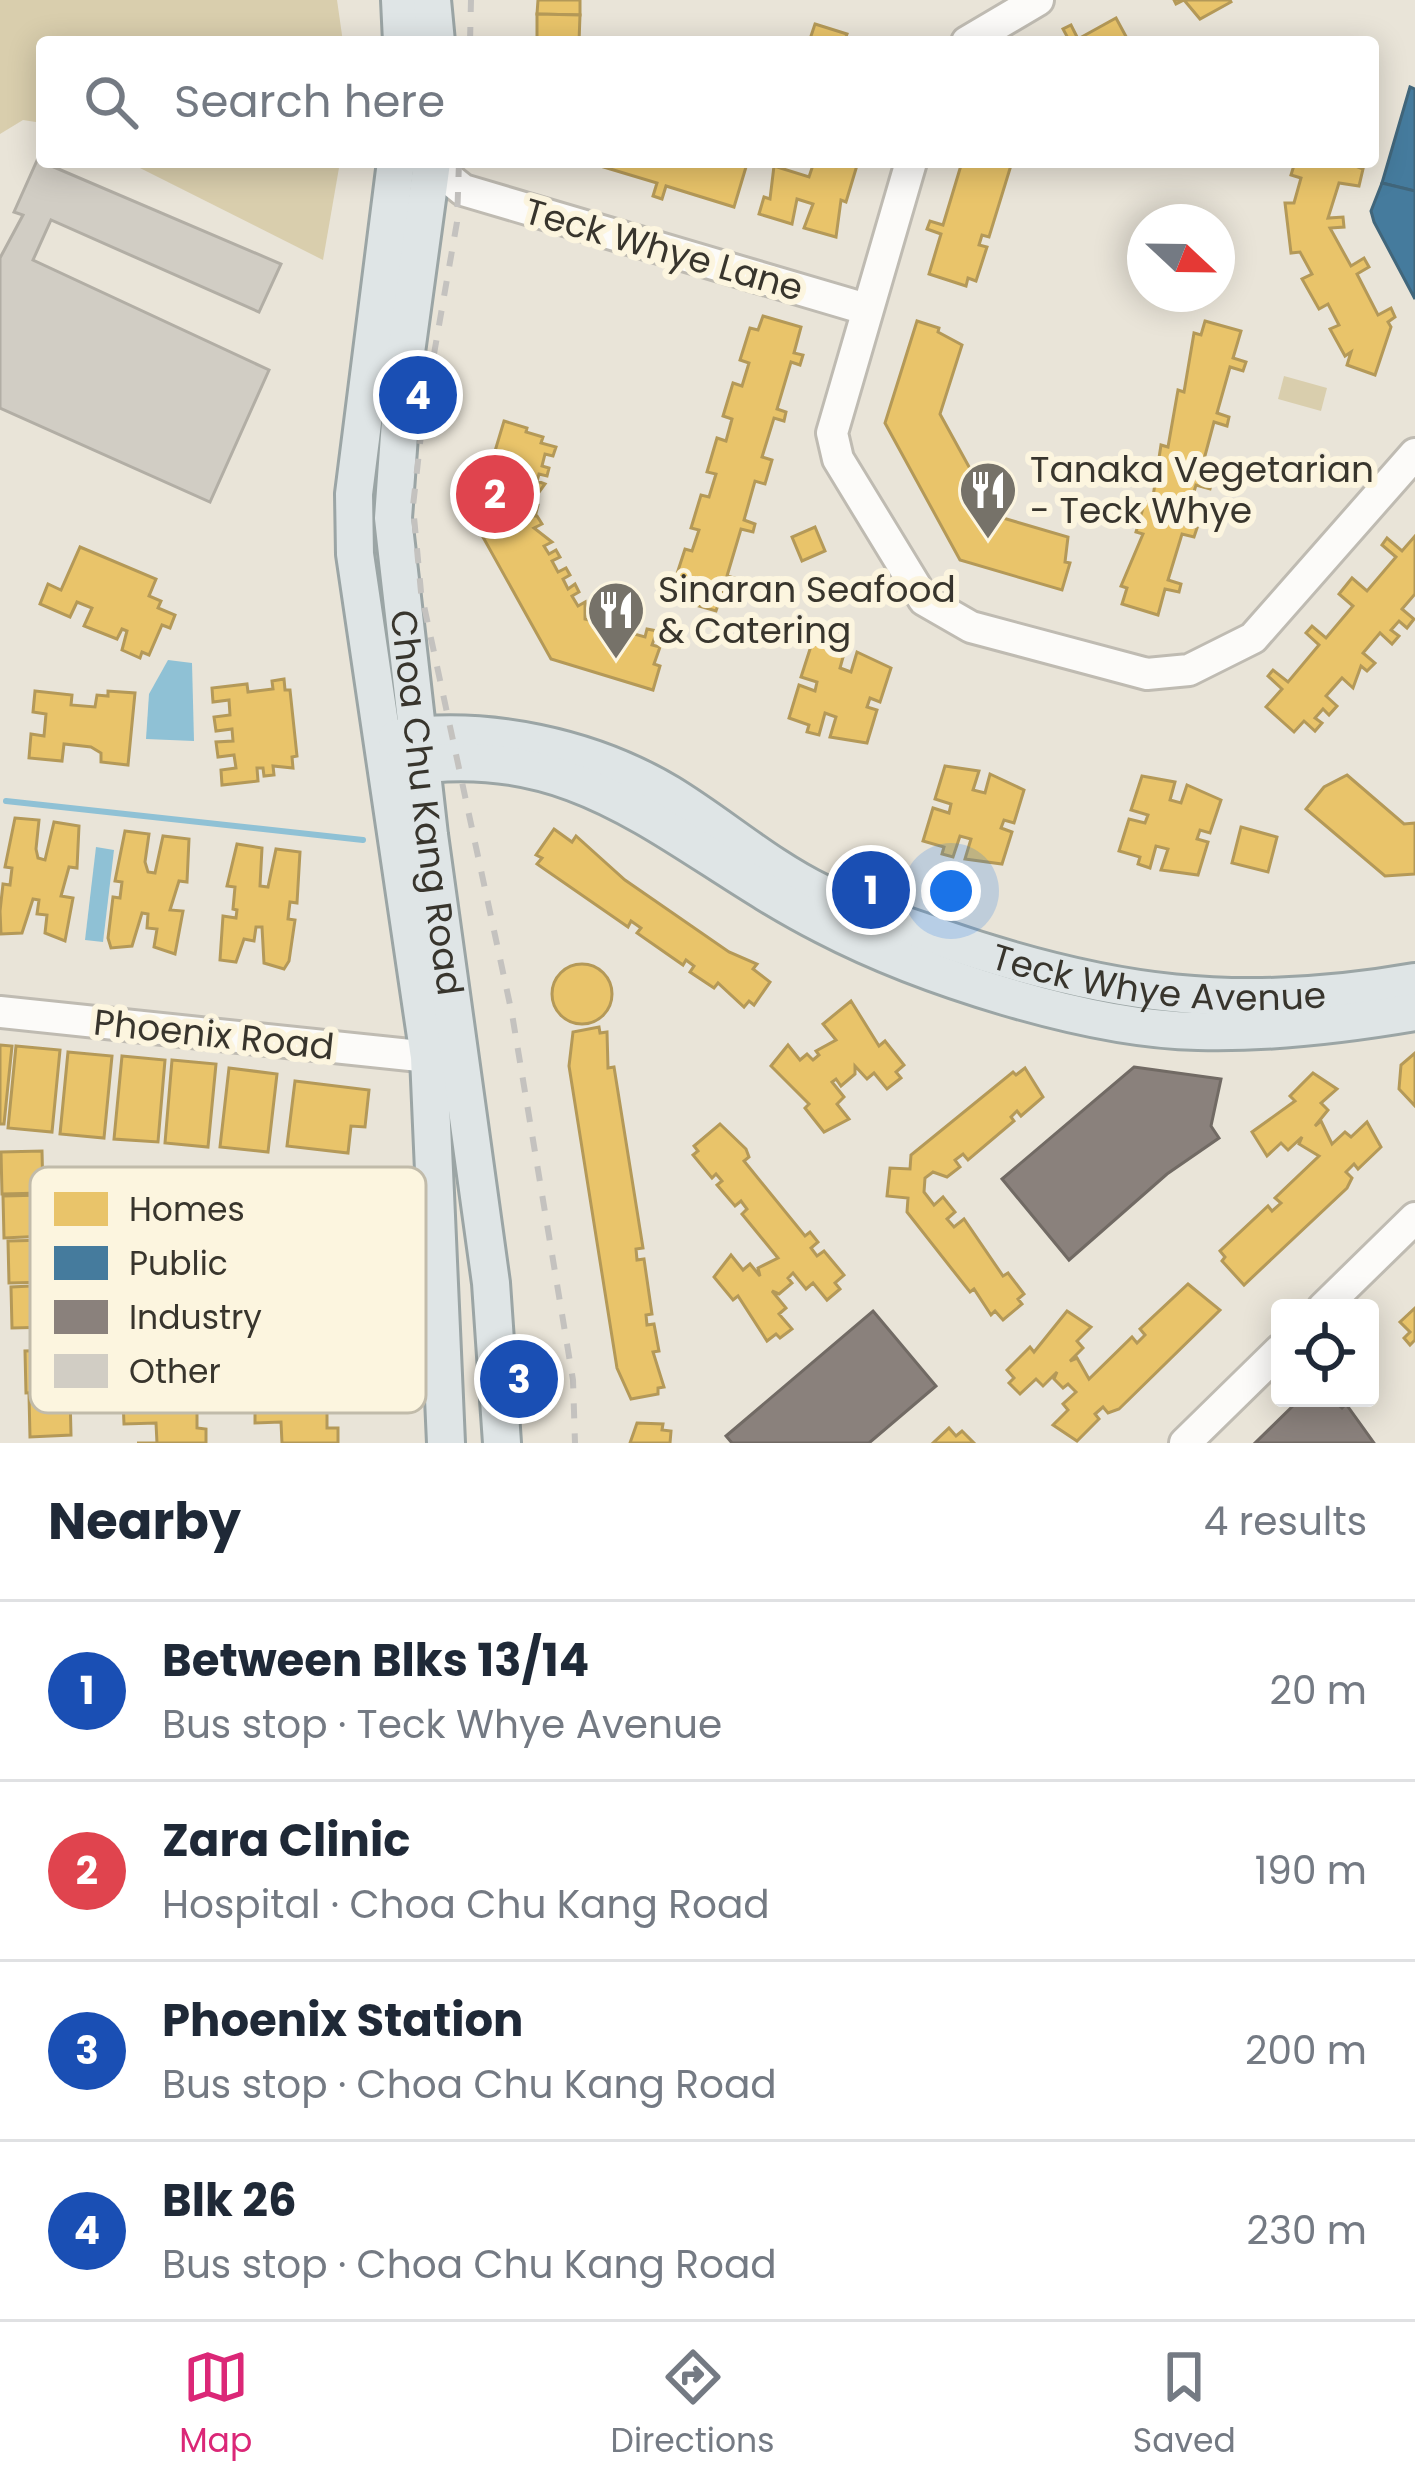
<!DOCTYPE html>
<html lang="en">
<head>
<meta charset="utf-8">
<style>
  body { margin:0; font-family:Poppins,sans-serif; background:#f2f2f3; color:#1f2937 }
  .controls { position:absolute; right:36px; bottom:36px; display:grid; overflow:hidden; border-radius:12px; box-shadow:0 6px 30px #0003 }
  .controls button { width:108px; height:108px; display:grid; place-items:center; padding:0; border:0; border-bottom:3px solid #e0e1e3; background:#fff; color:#1f2937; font:60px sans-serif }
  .compass { position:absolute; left:1127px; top:204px; width:108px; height:108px; border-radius:50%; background:#fff; box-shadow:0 6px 30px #0003; rotate:112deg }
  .you { position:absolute; left:951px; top:891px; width:42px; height:42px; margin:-30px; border:9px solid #fff; border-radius:50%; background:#1a73e8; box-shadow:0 0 0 18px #1a73e833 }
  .badge { display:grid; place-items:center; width:78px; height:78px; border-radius:50%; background:#db2777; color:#fff; font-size:39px; font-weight:700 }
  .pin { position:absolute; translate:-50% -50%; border:6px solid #fff; box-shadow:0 3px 12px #0006 }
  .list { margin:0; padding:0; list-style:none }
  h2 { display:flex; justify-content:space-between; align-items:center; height:156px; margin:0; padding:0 48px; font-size:51px }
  h2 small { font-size:39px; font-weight:400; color:#747a83 }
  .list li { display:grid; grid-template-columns:78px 1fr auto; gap:36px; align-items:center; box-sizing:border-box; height:180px; padding:0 48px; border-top:3px solid #e0e1e3 }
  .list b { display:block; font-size:45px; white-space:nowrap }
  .list p { margin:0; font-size:39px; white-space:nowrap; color:#747a83 }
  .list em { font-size:39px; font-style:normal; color:#747a83 }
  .icon { flex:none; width:66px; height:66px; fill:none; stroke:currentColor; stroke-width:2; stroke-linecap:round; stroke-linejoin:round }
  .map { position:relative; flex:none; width:1415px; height:1443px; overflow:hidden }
  .search { position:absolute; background:#fff; box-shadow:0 6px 30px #0003; left:36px; right:36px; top:36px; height:132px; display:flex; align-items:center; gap:30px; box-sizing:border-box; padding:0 42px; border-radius:12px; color:#747a83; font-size:45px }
  .sheet { height:876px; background:#fff }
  nav { display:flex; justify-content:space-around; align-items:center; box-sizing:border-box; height:168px; border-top:3px solid #e0e1e3; background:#fff; font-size:33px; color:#747a83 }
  nav a { display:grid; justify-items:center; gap:6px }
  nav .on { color:#db2777 }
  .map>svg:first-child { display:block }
</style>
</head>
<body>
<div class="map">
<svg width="1415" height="1443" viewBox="0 0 1415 1443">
  <rect width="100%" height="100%" fill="#e9e4d8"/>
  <!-- green -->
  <g fill="#d9cead">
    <path d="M0 0H337L343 42H42V123L23 120 0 134Z"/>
    <path d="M128 162H340L323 260Z"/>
    <path d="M1284 376 1327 388 1321 411 1278 399Z"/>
  </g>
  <!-- water -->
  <g fill="#8fc1d5">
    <path d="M168 660 192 663 194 741 146 739 149 694Z"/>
    <path d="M96 847 114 850 103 942 85 940Z"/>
  </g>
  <!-- homes -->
  <g fill="#e9c46a" stroke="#b49958" stroke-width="3">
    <path d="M538 0H580V15L537 14Z"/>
    <path d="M1174 0H1230L1231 2 1200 19 1184 0 1176 4Z"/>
    <path d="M537 14 580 15 579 42H537Z"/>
    <path d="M1116 18 1129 42H1070L1063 29 1071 25 1078 39Z"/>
    <path d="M815 24 847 34 844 42H809Z"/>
    <path d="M587 162H728L746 167 734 207 666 186 662 199 653 196 657 183Z"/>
    <path d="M814 162H858L846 202 841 200 836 237 804 228 813 204 797 199 792 224 759 214 764 197 770 199 774 166 809 177Z"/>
    <path d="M962 162H1012L989 237 982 235 979 245 987 247 976 281 968 278 966 286 929 274 941 234 927 229 930 221 943 225Z"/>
    <path d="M1295 162H1346L1363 169 1359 186 1339 183 1328 218 1343 217 1344 227 1330 228 1351 266 1364 258 1369 267 1357 274 1378 315 1391 308 1395 317 1388 322 1391 327 1375 375 1347 365 1351 352 1345 356 1330 329 1339 325 1328 304 1319 309 1302 279 1312 274 1300 252 1291 253 1285 203H1294L1301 178 1291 175Z"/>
    <path d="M763 316 801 327 794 353 803 355 800 365 791 362 777 409 786 412 784 421 774 418 762 457 772 460 765 484 755 481 744 520 755 524 753 532 741 529 727 576 738 579 735 587 725 584 716 611 678 600 682 586 674 583 685 549 692 551 699 530 691 528 701 495 709 497 716 474 707 472 717 438 726 441 732 419 723 416 733 383 742 386 749 363 740 360 750 328 758 330Z"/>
    <path d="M917 321 939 328 938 332 962 345 940 414 996 516 1068 537 1065 562 1070 563 1062 590 960 560 885 423Z"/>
    <path d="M1205 321 1241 331 1233 358 1246 362 1243 371 1230 367 1217 413 1229 417 1227 426 1214 422 1203 463 1216 467 1210 489 1196 485 1184 525 1197 528 1194 537 1182 534 1168 580 1181 584 1179 592 1165 589 1158 615 1122 604 1127 588 1121 586 1143 534 1136 532 1145 501 1152 503 1161 445 1168 447 1178 390 1184 392 1194 333 1201 335Z"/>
    <path d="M504 421 527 428 526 432 543 437 541 443 556 447 553 456 545 454 542 466 549 468 547 476 539 474 537 481 545 484 531 503 538 505 536 513 528 516H537L542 524 534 528 552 542 544 546 549 554 556 550 560 557 552 561 558 572 566 568 570 575 563 579 568 589 575 584 579 592 572 596 578 606 585 602V619L589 620 592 611 599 614 597 622 608 625 610 617 618 620 616 628 625 631 628 623 636 625 634 634 645 637 647 629 657 631 652 645 660 647 654 664 660 666 653 690 551 659 474 521H465L466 510 477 511Z"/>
    <path d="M815 527 825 551 802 561 792 537Z"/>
    <path d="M1415 536V594L1402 609 1414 619 1407 628 1399 621 1391 630 1399 636 1392 644 1380 633 1363 653 1375 663 1367 671 1361 666 1353 688 1342 678 1326 696 1337 706 1329 715 1323 709 1315 718 1322 723 1315 731 1304 721 1294 732 1266 707 1282 689 1268 676 1273 670 1288 682 1319 645 1306 633 1312 626 1326 638 1353 606 1339 594 1352 578 1367 591 1396 557 1382 545 1387 538 1402 551Z"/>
    <path d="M80 547 156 579 149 596 161 601 158 608 175 615 170 628 162 625 149 655 142 652 140 658 122 650 127 631 122 629 117 639 84 626 92 608 77 602 70 617 40 604 48 584 61 590Z"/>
    <path d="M812 643 845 650 840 668 851 672 857 652 891 668 880 702 870 698 867 707 877 710 867 743 830 737 836 717 825 713 819 735 807 732 809 725 789 718 799 685 815 691 817 682 801 677Z"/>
    <path d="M284 679 285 690H290L297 756 292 757 293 768 273 766 274 775 264 776 263 768H257L258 781 222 785 221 770 236 768 234 755 218 757 216 742 233 741 232 729 216 731 214 717 230 715 229 700 213 702 212 688 247 684 248 692 273 689 272 681Z"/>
    <path d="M35 691 72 695 71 705 95 707 97 695 108 696V691L135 693 128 765 101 762V753L91 747 64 744 62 761 29 758 31 734 44 736 46 714 33 712Z"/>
    <path d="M945 766 979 771 973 790 985 793 990 774 1024 790 1014 823 1004 820 1001 828 1012 832 1002 864 965 859 971 839 960 836 953 857 942 854 944 847 923 841 933 808 949 813 951 804 935 799Z"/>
    <path d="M1347 775 1404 824 1415 823V874L1385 876 1306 809 1324 787Z"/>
    <path d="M1142 776 1175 782 1170 800 1181 803 1187 785 1221 800 1210 833 1200 830 1197 839 1208 842 1198 875 1161 870 1168 849 1156 846 1150 868 1138 864 1140 857 1119 851 1129 819 1145 823 1148 815 1131 810Z"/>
    <path d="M15 818 39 820 36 849 38 858 45 860 54 822 79 826 77 868 69 867 61 896 73 898 65 941 45 933 47 915 37 914 39 900 33 899 22 933 1 934 0 911 3 884 10 885 12 868 5 867Z"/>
    <path d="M1241 827 1277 837 1268 872 1232 863Z"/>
    <path d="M554 829 572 842 576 836 625 880 729 952 757 964 753 969 770 982 754 1005 749 1001 744 1007 718 983 714 988 690 972 694 966 686 960 683 965 637 933 641 928 631 921 628 927 537 864 542 858 536 855Z"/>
    <path d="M125 831 149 834 145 862 148 872 155 873 163 836 189 839 187 882 179 881 170 910 183 911 175 954 154 947 157 929 147 928 148 914 142 913 132 946 111 948 108 938 113 897 120 898 122 882 115 881Z"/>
    <path d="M237 844 262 848 260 886 268 887 276 849 300 852 297 903 290 902 288 919 295 920 289 961 284 969 264 963 262 927H256L254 941 244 939 236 962 220 960 223 916 236 918 237 910 233 909 235 887 227 886Z"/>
    <circle cx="582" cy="994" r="30"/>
    <path d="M851 1001 879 1046 885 1041 904 1065 896 1072 901 1078 887 1089 874 1073 867 1079 855 1066V1074L841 1086 836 1079 832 1082 844 1097 837 1104 849 1119 824 1132 805 1108 809 1104 771 1066 788 1045 800 1060 807 1054 813 1060 819 1055 816 1051 836 1040 823 1024Z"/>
    <path d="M599 1027 600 1033 607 1032 608 1068 614 1067 643 1248 636 1249 637 1260 644 1259 652 1314 646 1315 647 1325 654 1324 659 1351 653 1352 664 1387 658 1388V1394L631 1399 617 1368 569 1066 573 1032Z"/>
    <path d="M0 1045 12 1046 4 1124H0Z"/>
    <path d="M16 1046 60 1050 52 1132 8 1128Z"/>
    <path d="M68 1052 112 1056 104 1138 60 1134Z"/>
    <path d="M1415 1053V1106L1399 1089 1401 1065Z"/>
    <path d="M122 1056 165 1060 158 1142 114 1139Z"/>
    <path d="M172 1060 216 1064 208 1147 165 1143Z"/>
    <path d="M229 1068 277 1074 268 1152 220 1147Z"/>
    <path d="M1025 1068 1043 1097 1021 1116 1017 1111 1011 1117 1014 1121 968 1160 963 1154 955 1160 960 1167 947 1177 933 1172 925 1178 924 1192 934 1205 943 1197 955 1212 947 1219 954 1227 964 1219 1003 1276 1008 1273 1024 1294 1018 1299 1022 1304 1003 1320 995 1311 991 1315 974 1289 970 1292 907 1212 908 1198 887 1196 890 1168 910 1169 911 1155 1013 1072 1016 1075Z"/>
    <path d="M1313 1073 1337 1089 1321 1103 1328 1110 1315 1126 1321 1121 1332 1144 1345 1132 1351 1137 1367 1122 1381 1147 1358 1169 1354 1164 1346 1172 1352 1178 1347 1188 1244 1285 1222 1261 1225 1257 1220 1251 1268 1206 1272 1211 1281 1203 1275 1198 1319 1156 1299 1144 1302 1137 1288 1150 1281 1143 1267 1156 1252 1132 1295 1101 1290 1096Z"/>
    <path d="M295 1081 369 1090 365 1127 351 1126 348 1153 287 1146Z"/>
    <path d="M720 1124 746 1149 749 1157 744 1161 805 1236 810 1232 818 1242 811 1248 817 1256 824 1251 844 1275 835 1283 840 1289 827 1300 813 1283 806 1289 793 1273 788 1278 792 1283 779 1294 772 1291 786 1308 779 1314 792 1329 780 1338 776 1334 767 1341 738 1296 733 1300 714 1277 731 1255 743 1270 750 1264 760 1276 758 1268 778 1258 742 1214 747 1209 741 1201 735 1206 717 1185 722 1181 716 1174 712 1178 693 1155 698 1151 694 1146Z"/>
    <path d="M42 1151 43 1193 2 1194 1 1152Z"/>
    <path d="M44 1195 45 1236 4 1238 3 1196Z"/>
    <path d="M49 1240 50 1282 9 1283 8 1241Z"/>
    <path d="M187 1273 188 1295 198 1296V1322H190L191 1340 201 1339 202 1364 193 1365 194 1385 204 1384V1410H197V1428L206 1429V1443H137H157L156 1423 124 1424 123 1401 148 1400V1378L122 1379 121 1358 141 1357V1338L118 1339V1314H143V1293L117 1294V1274Z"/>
    <path d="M1188 1284 1220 1310 1119 1409 1108 1413 1103 1407 1095 1414 1099 1419 1077 1441 1053 1425 1068 1410 1063 1404 1076 1392 1068 1384 1063 1388 1054 1379 1057 1372 1043 1386 1036 1379 1020 1394 1009 1383 1014 1378 1007 1370 1030 1347 1034 1352 1067 1311 1091 1327 1077 1341 1083 1348 1070 1361 1077 1358 1089 1379 1132 1337 1137 1343 1145 1335 1140 1329Z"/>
    <path d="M52 1285 53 1327 12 1328 11 1287Z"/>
    <path d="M1415 1308V1340L1410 1345 1404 1338 1410 1332 1400 1322Z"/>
    <path d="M321 1317V1339H331L332 1365H324V1384L335 1383V1408H327V1428H338V1443H282L281 1422 255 1423V1402L275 1401V1383H252L251 1358H276V1337H251L250 1318Z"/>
    <path d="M66 1350 67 1391 26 1393 25 1351Z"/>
    <path d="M70 1394 71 1435 30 1437 29 1395Z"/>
    <path d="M637 1423 663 1424 662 1430 671 1431 670 1443H630Z"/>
    <path d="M949 1428 956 1436 962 1431 974 1443H933Z"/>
  </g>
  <!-- public -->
  <g fill="#457b9d" stroke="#41667b" stroke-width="3">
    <path d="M1410 87 1415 89V191L1382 183Z"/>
    <path d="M1382 183 1415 191V299L1374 222 1371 211Z"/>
  </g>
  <!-- industry -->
  <g fill="#8a817c" stroke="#716a64" stroke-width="3">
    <path d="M1134 1067 1221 1079 1211 1126 1219 1138 1167 1174 1069 1260 1002 1179Z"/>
    <path d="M873 1311 936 1386 869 1443H732L726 1436Z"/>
    <path d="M1301 1398H1331L1342 1408 1346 1404 1374 1443H1255Z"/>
  </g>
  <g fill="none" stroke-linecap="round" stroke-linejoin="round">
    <!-- stream -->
    <path stroke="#8fc1d5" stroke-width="6" d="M6 801 363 840"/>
  </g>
  <!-- building -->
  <path fill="#d1cdc4" stroke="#b2aea5" stroke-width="3" d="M39 156 42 162 281 264 259 312 51 220 33 260 269 370 210 502 0 408V258L23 215 14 212Z"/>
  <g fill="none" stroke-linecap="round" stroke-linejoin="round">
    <defs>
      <g id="minor">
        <path d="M967 42 1038 0"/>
        <path d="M911 162 832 433 838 459 924 600 971 627 1147 674 1189 670 1253 638 1415 454"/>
        <path d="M432 165 463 190 866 309"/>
        <path d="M0 1012 429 1057"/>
        <path d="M1323 1308 1415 1218"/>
        <path d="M1185 1443 1280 1350"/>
      </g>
      <g id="major">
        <path d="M400 0 402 42"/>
        <path d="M432 0 436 42"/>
        <path d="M396 162 354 494 355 554 429 1057 446 1443"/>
        <path id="s1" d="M432 162 404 367 393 518 429 835 491 1283 502 1443"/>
        <path id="s2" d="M397 738C487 725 591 747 669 794 720 825 767 867 821 893 860 912 901 924 941 938 1108 996 1239 1013 1415 982"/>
        <path d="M403 767C586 737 675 849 824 925 922 976 1087 1029 1198 1031 1269 1033 1345 1024 1415 1012"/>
      </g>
    </defs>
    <!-- minor casing -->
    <use href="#minor" stroke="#bfbbb2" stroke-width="36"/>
    <!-- major casing -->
    <use href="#major" stroke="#9ba5a5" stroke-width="42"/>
    <!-- minor -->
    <use href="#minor" stroke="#fcfbf9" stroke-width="30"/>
    <!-- major -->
    <use href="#major" stroke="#dfe5e6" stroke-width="36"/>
    <!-- rail -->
    <g stroke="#c4c2bf" stroke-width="6" stroke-dasharray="15 15" stroke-linecap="butt">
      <path d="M470 42 471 0"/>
      <path d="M459 162 457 222 423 417 413 506 421 592 512 1014 573 1380 575 1443"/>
    </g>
  </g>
  <!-- icons -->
  <defs>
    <symbol id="restaurant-pin" viewBox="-11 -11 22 30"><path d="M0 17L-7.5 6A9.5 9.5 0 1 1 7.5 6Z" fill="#767269" stroke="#fcf5df"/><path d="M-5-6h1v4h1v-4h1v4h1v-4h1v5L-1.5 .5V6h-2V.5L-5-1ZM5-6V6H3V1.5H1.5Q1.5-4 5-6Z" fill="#fff"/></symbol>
  </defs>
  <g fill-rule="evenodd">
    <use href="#restaurant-pin" x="955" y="457" width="66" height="90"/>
    <use href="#restaurant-pin" x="583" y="577" width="66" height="90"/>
  </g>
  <g text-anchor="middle" stroke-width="12" stroke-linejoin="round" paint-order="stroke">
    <!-- street labels -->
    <g font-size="36" fill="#38352d" stroke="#fcf5df">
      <text transform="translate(664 249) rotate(16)" y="13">Teck Whye Lane</text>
      <text dy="13" stroke="none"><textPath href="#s1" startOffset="645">Choa Chu Kang Road</textPath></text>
      <text dy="13" stroke="none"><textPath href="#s2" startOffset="816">Teck Whye Avenue</textPath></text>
      <text transform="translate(214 1034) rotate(6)" y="13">Phoenix Road</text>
    </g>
    <!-- poi labels -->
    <g font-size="36" fill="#38352d" stroke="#fcf5df" text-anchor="start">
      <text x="1030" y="482">Tanaka Vegetarian<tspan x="1030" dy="41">- Teck Whye</tspan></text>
      <text x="658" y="602">Sinaran Seafood<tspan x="658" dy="41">&amp; Catering</tspan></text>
    </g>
  </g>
  <!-- legend -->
  <rect x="30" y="1167" width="396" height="246" rx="18" fill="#fcf5df" stroke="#c1bbaa" stroke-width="3"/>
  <rect x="54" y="1192" width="54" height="34" fill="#e9c46a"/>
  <rect x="54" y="1246" width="54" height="34" fill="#457b9d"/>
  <rect x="54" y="1300" width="54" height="34" fill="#8a817c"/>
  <rect x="54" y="1354" width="54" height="34" fill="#d1cdc4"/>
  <g font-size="33" fill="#38352d">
    <text x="129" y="1221">Homes</text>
    <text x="129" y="1275">Public</text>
    <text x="129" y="1329">Industry</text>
    <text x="129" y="1383">Other</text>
  </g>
</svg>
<div class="controls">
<button><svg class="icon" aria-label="locate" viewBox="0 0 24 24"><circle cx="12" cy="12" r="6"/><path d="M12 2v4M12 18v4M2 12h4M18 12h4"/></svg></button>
</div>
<svg class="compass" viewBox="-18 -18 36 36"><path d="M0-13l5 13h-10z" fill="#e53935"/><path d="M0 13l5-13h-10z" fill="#747a83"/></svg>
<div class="you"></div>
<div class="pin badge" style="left:871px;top:890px;background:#1a4fb4">1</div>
<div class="pin badge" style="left:495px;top:494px;background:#e0444e">2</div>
<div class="pin badge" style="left:519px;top:1379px;background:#1a4fb4">3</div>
<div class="pin badge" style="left:418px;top:395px;background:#1a4fb4">4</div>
<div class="search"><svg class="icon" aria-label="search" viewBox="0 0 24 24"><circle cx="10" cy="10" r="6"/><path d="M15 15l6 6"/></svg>Search here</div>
</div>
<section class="sheet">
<h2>Nearby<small>4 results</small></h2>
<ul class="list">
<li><span class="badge" style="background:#1a4fb4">1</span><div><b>Between Blks 13/14</b><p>Bus stop · Teck Whye Avenue</p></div><em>20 m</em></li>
<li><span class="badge" style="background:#e0444e">2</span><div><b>Zara Clinic</b><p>Hospital · Choa Chu Kang Road</p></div><em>190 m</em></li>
<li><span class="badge" style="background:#1a4fb4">3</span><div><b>Phoenix Station</b><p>Bus stop · Choa Chu Kang Road</p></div><em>200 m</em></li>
<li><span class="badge" style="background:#1a4fb4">4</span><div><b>Blk 26</b><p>Bus stop · Choa Chu Kang Road</p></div><em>230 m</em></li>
</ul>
</section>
<nav>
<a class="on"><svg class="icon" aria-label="map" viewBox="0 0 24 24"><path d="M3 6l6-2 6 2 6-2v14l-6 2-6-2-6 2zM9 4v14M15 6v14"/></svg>Map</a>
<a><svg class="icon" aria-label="directions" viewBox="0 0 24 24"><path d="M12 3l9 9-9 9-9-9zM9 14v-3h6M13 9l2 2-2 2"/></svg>Directions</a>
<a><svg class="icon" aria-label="saved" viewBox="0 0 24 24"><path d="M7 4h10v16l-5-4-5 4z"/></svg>Saved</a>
</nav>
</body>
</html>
